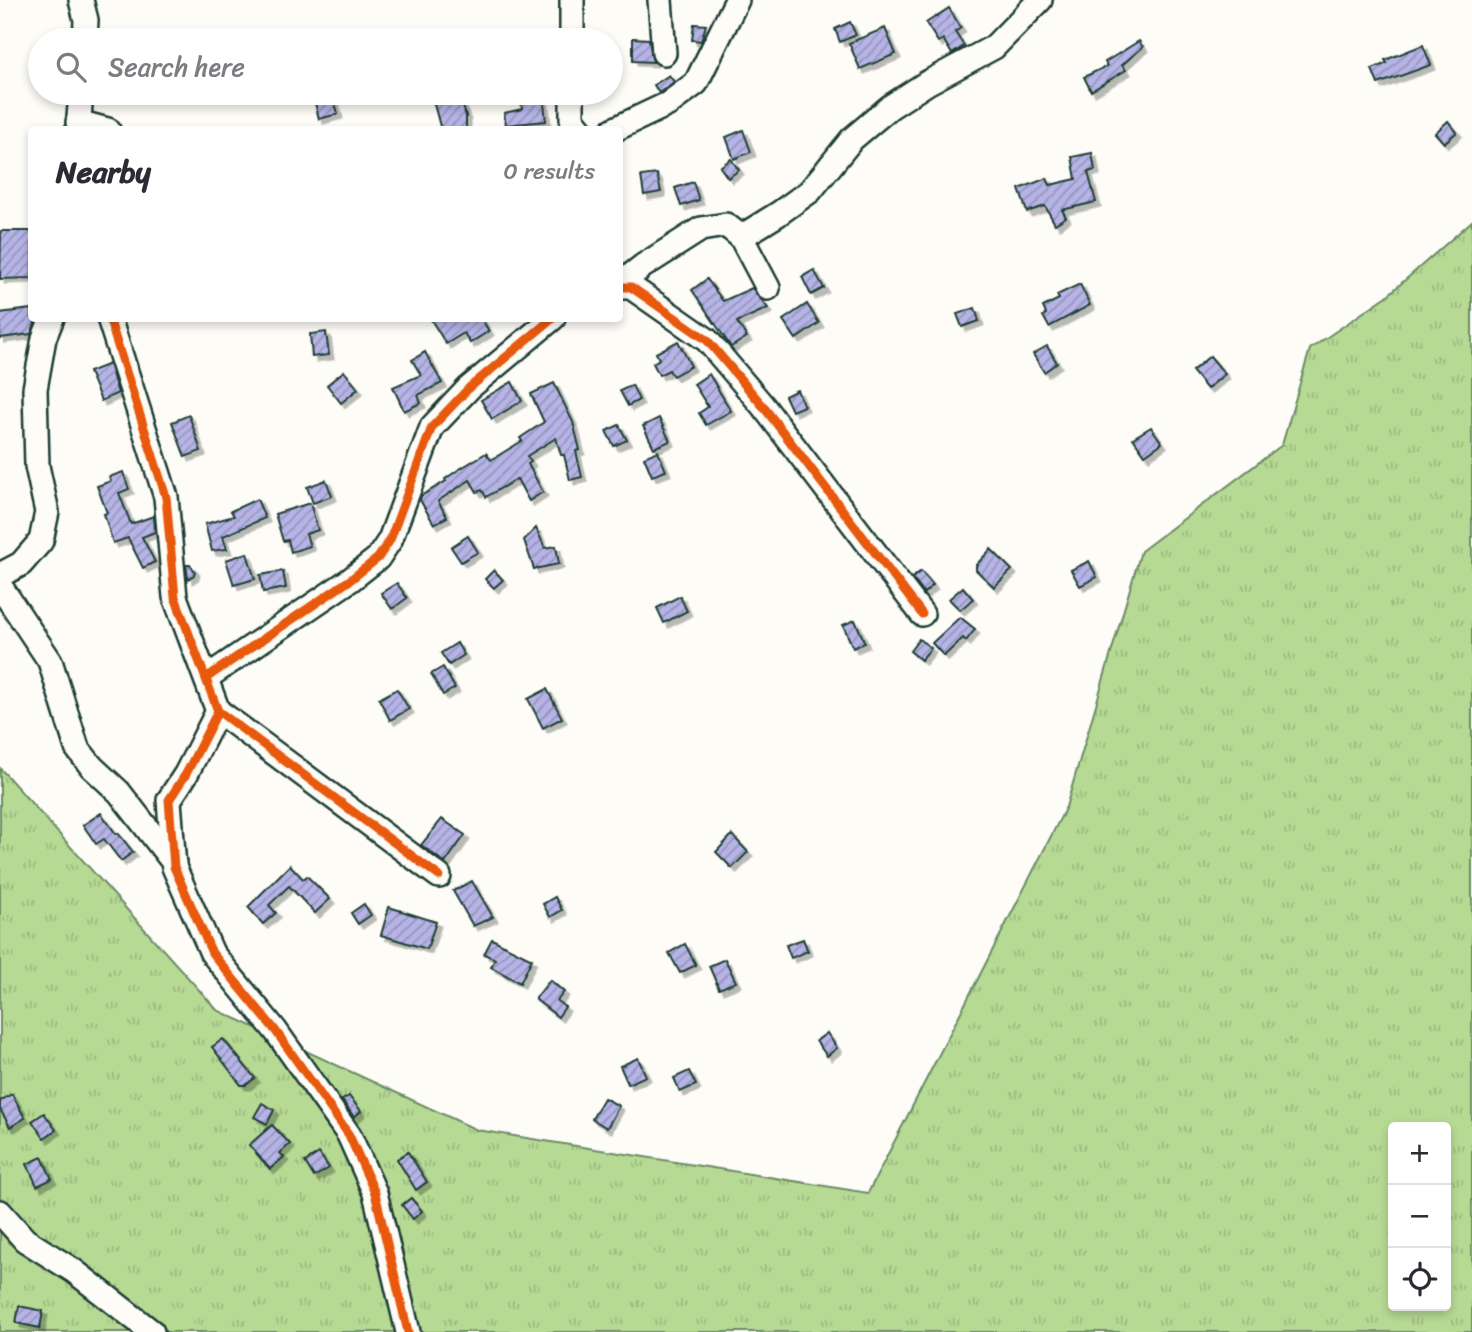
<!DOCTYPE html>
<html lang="en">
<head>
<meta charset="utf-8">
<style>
  body { margin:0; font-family:Sriracha,sans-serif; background:#f2f2f3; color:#2b2b33 }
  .controls { position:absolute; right:21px; bottom:21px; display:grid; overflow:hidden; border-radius:7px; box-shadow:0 4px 10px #0003 }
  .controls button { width:63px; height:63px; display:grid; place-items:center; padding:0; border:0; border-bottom:2px solid #e1e1e2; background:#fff; color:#2b2b33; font:35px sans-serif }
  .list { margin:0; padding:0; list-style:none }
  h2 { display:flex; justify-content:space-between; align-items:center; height:91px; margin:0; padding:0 28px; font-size:30px }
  h2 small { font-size:23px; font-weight:400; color:#7c7c81 }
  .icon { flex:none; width:38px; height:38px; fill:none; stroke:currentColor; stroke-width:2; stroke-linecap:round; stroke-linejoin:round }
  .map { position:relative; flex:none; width:1472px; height:1332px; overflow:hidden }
  .search { position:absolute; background:#fff; box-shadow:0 4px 10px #0003; left:28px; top:28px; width:595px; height:77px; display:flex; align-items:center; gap:18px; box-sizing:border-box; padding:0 24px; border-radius:38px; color:#7c7c81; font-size:26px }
  .panel { position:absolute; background:#fff; box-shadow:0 4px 10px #0003; left:28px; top:126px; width:595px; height:196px; border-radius:7px }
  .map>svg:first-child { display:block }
</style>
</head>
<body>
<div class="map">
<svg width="1472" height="1332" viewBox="0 0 1472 1332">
  <defs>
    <pattern id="park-tufts" width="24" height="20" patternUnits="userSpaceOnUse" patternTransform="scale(1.75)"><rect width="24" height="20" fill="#b6d994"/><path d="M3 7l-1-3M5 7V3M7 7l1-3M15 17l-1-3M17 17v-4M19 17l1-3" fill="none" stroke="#9cbb80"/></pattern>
    <pattern id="building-hatch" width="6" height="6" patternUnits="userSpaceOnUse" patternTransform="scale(1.75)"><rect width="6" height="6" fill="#b6b4e6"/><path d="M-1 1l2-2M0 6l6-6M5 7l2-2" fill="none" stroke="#9394bb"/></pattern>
    <filter id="shadow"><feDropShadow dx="4.5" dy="4.5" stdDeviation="0" flood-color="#0004"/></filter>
  </defs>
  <rect width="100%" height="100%" fill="#fdfcf7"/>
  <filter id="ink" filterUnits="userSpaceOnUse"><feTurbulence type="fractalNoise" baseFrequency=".0143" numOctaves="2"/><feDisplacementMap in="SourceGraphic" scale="14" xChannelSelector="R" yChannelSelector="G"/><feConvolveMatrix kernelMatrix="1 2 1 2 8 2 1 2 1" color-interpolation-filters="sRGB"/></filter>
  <g filter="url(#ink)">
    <!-- park -->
    <path fill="url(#park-tufts)" stroke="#6a8b64" stroke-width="2" fill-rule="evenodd" d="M1472 221V1332H0V768L217 1010 477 1130 868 1193 1066 807 1141 551 1282 445 1310 349 1387 296ZM1393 1127H1446V1306H1393Z"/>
    <!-- building -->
    <g fill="url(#building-hatch)" stroke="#1f3d34" stroke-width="2" filter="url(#shadow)">
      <path d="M949 8 961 28 955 32 964 46 952 54 943 39 938 42 926 23Z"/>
      <path d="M850 22 856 35 840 42 835 29Z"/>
      <path d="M694 24 706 25 701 41 692 40Z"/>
      <path d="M885 28 896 54 860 69 849 43Z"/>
      <path d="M633 38 649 39 653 62 633 61Z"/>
      <path d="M1139 41 1143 47 1122 65 1126 70 1091 91 1084 77 1107 66 1105 62Z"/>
      <path d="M1423 45 1431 65 1378 84 1372 69 1387 63 1385 60Z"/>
      <path d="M669 75 674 82 659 93 654 85Z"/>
      <path d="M431 93H459L466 116V130H441Z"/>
      <path d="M520 93H543L546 121 506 125 504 113 522 109Z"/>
      <path d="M333 95 338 114 319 119 314 99Z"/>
      <path d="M1448 121 1457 132 1444 143 1435 133Z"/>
      <path d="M743 130 751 152 734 159 726 137Z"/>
      <path d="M1092 153 1095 170 1088 172 1096 202 1062 210 1066 217 1055 224 1045 206 1027 212 1019 189 1047 178 1050 185 1076 179 1072 157Z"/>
      <path d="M731 159 739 170 728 178 720 167Z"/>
      <path d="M657 174 661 192 644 195 641 176Z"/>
      <path d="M693 182 699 200 681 206 675 188Z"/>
      <path d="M1 231H32V278L0 279Z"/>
      <path d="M814 270 824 288 811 295 802 277Z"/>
      <path d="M707 279 723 301 752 288 768 308 737 322 747 337 731 347 692 290Z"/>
      <path d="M1080 284 1090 305 1049 327 1043 316 1046 314 1043 307 1059 299 1057 295Z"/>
      <path d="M807 304 819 323 796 339 783 320Z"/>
      <path d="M975 308 979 321 962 327 957 314Z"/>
      <path d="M32 309V318H37L31 334 0 338V313Z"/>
      <path d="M430 318H481L489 331 470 343 464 333 446 344Z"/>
      <path d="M326 332 329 355 312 357 310 334Z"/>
      <path d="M678 341 691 366 673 376 669 370 659 375 653 363 659 359 656 353Z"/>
      <path d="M1047 346 1057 363 1044 372 1033 354Z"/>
      <path d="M425 352 442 383 418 395 421 403 404 411 393 387 421 375 412 360Z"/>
      <path d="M1210 356 1225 374 1207 389 1192 371Z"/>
      <path d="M109 364 118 393 101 401 89 372Z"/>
      <path d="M344 371 358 389 341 403 327 385Z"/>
      <path d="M709 374 731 411 706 425 699 413 708 407 694 384Z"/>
      <path d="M512 382 522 401 492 419 481 400Z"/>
      <path d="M554 383 573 422 580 450 576 451 582 477 570 480 564 455H561L556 438 527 456 531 462 528 464 543 492 529 501 517 479 486 497 482 490 477 492 470 480 438 501 447 517 434 524 420 500 421 496 446 481 445 479 458 470 486 453 491 460 522 441 520 438 544 422 531 394Z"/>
      <path d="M632 385 639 400 628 406 620 391Z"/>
      <path d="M797 390 804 406 792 411 785 396Z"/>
      <path d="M189 415 201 451 185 457 172 422Z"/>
      <path d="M659 418 670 441 654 448 643 426Z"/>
      <path d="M619 425 627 440 614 446 606 431Z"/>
      <path d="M1151 427 1162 443 1145 455 1133 438Z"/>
      <path d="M658 451 666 471 652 476 644 457Z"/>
      <path d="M123 472 129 489 119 493 131 524 154 516 155 532 142 537 155 562 143 568 128 538 113 543 104 514 107 513 97 486 111 481 109 477Z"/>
      <path d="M326 480 332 496 313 503 307 487Z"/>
      <path d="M257 499 265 518 223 536 227 549 212 551 205 524 234 516 231 511Z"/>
      <path d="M310 503 318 530 306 534 310 546 291 552 288 540 283 541 275 514Z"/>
      <path d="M536 528 545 548 556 546 559 564 534 569 524 540Z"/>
      <path d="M468 536 478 552 461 562 451 547Z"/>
      <path d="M991 549 1012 570 994 587 976 570V565Z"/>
      <path d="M247 553 255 579 234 585 226 560Z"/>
      <path d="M1089 561 1097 577 1080 586 1071 570Z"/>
      <path d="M186 565H190L195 571 194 575 188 579Z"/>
      <path d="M494 570 503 580 494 588 485 579Z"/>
      <path d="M283 571 286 588 263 592 260 575Z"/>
      <path d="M921 571 933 585 924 593 912 578Z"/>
      <path d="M397 583 407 598 392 609 381 593Z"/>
      <path d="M963 587 973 599 960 610 949 599Z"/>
      <path d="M680 596 687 611 664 623 657 608Z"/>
      <path d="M960 617 975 629 966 641 963 638 944 656 932 643Z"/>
      <path d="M855 620 865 643 853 648 843 625Z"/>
      <path d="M919 639 931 648 921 660 910 651Z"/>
      <path d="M457 643 464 655 449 665 441 653Z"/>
      <path d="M443 667 455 688 443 695 431 674Z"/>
      <path d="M397 689 409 709 390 720 379 699Z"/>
      <path d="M547 689 562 718 543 728 528 699Z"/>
      <path d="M101 813 116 834 118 833 133 852 121 861 104 839 96 844 83 825Z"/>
      <path d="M442 819 465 835 445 863 421 845Z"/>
      <path d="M732 835 748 852 732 868 716 852Z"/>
      <path d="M290 865 303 879 307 876 330 899 315 913 289 886 269 905 276 913 263 924 248 907Z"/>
      <path d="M472 881 493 917 473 926 453 891Z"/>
      <path d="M555 897 562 910 550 917 543 904Z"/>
      <path d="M364 904 371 915 358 924 351 913Z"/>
      <path d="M389 907 436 922 427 949 381 935Z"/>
      <path d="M492 939 532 959 520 983 491 967 495 959 484 954Z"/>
      <path d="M803 939 808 951 791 958 786 945Z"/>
      <path d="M685 944 696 965 680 973 669 953Z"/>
      <path d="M725 959 736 982 719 989 709 966Z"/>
      <path d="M550 980 564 992 557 1001 565 1007 558 1017 535 999Z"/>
      <path d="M827 1033 837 1048 827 1056 816 1041Z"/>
      <path d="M223 1039 255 1078 246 1085H241L212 1047Z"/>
      <path d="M638 1058 646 1076 628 1084 620 1066Z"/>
      <path d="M689 1071 696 1085 680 1092 674 1078Z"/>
      <path d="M12 1094 25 1118 10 1127 0 1109V1101Z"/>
      <path d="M349 1096 361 1111 354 1117 342 1100Z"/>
      <path d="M604 1098 619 1106 607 1128 592 1119Z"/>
      <path d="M262 1103 274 1110 267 1124 254 1117Z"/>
      <path d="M44 1113 56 1130 44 1138 32 1121Z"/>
      <path d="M272 1125 290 1144 280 1153 284 1157 270 1169 249 1145Z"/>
      <path d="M408 1152 427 1182 416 1190 397 1159Z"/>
      <path d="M319 1153 329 1168 314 1177 305 1162Z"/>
      <path d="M42 1157 52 1179 37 1186 27 1164Z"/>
      <path d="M411 1198 422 1211 413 1219 402 1205Z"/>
      <path d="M19 1306 43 1311 40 1328 16 1323Z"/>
    </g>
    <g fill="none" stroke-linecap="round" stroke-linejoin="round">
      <defs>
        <g id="minor">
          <path d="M81 0 86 20 85 40"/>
          <path d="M660 0 664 53"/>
          <path d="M572 40V0"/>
          <path d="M572 93V119L581 130"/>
          <path d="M78 122 108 130"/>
          <path d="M78 130 81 93"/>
          <path d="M613 130 668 104 696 83 737 0"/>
          <path d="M741 237 778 214 810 191 852 139 890 107 927 83 994 47 1040 0"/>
          <path d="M620 284 643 266 701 229 726 225 741 237 768 288"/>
          <path d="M620 287H631L707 340 763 406 922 614"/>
          <path d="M109 318 166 497 175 597 218 711 439 876"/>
          <path d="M0 575 21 564 41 541 47 512 37 466 35 389 44 338 52 318"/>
          <path d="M0 586 50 661 77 748 92 767 119 792 174 863"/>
          <path d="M206 678 350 580 378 558 390 540 432 427 469 388 553 318"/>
          <path d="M218 711 186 774 169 800 174 867 212 953 275 1030 349 1135 375 1193 408 1332"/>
          <path d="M0 1212 25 1240 74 1271 152 1332"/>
        </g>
      </defs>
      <!-- minor casing -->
      <use href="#minor" stroke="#1f3d34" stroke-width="28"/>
      <!-- minor -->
      <use href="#minor" stroke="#fdfcf7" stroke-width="23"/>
      <defs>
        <g id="cycleway">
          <path d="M620 287H631L707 340 763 406 922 614"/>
          <path d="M109 318 166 497 175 597 218 711 439 876"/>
          <path d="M206 678 350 580 378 558 390 540 432 427 469 388 553 318"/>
          <path d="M218 711 186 774 169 800 174 867 212 953 275 1030 349 1135 375 1193 408 1332"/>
        </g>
      </defs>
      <!-- cycleway casing -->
      <use href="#cycleway" stroke="#fdfcf7" stroke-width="13"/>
      <!-- cycleway -->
      <use href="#cycleway" stroke="#e8590c" stroke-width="9"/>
    </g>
  </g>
</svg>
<div class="controls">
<button>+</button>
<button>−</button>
<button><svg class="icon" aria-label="locate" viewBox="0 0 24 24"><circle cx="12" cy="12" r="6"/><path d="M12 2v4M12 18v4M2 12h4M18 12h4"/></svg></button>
</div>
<div class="search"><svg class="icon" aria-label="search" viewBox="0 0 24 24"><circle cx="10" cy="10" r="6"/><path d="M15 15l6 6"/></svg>Search here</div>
<section class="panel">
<h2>Nearby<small>0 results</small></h2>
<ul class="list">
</ul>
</section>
</div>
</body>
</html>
